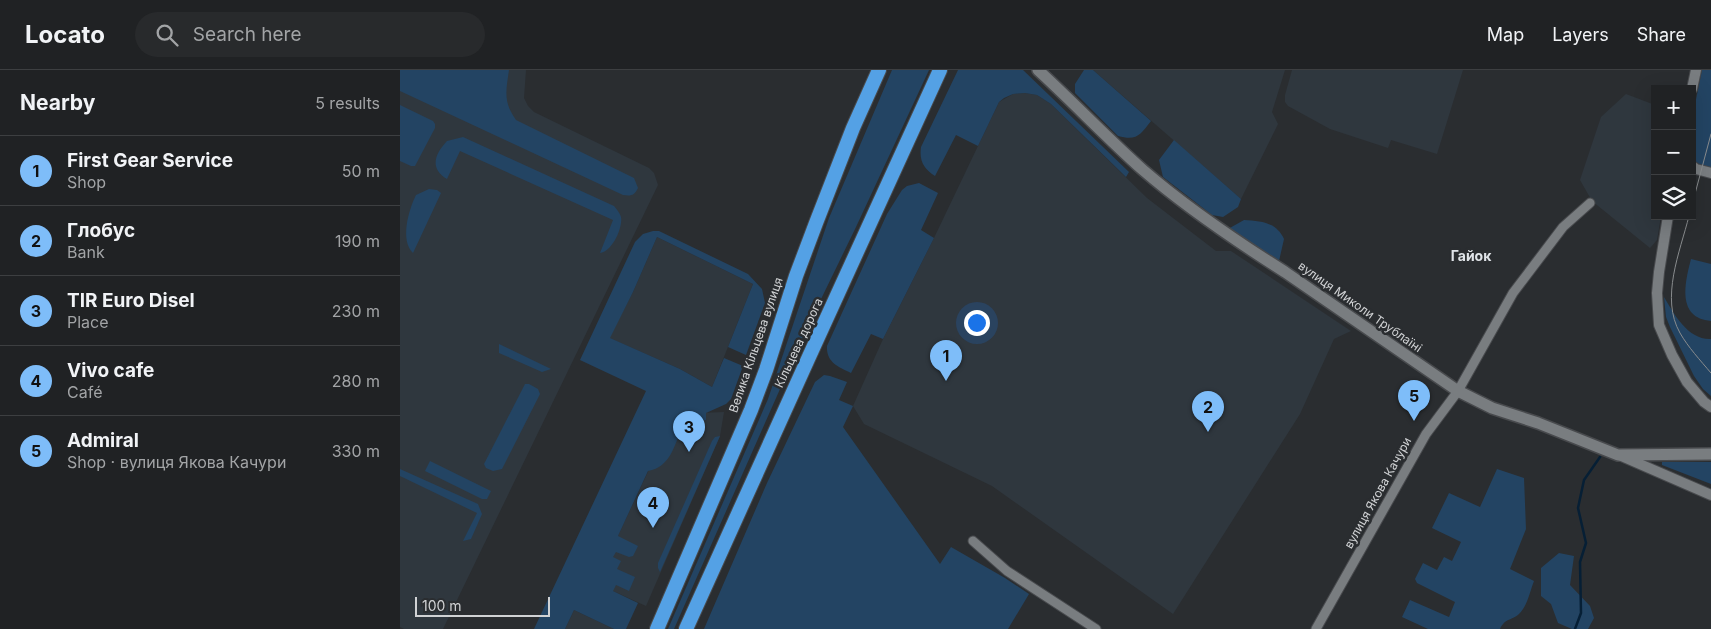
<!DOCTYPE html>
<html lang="en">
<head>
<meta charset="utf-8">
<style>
  body { margin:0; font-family:Inter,sans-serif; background:#282a2c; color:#f1f3f6 }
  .controls { position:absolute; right:15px; top:15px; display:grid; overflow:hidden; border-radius:0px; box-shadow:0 5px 20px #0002 }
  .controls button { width:45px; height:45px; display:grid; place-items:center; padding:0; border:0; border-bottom:1px solid #3d3f41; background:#202224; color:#f1f3f6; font:25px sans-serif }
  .scale { position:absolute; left:15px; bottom:12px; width:135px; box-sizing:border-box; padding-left:5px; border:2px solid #d0d2d4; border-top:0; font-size:14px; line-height:18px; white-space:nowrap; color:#d0d2d4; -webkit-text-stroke:4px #2a2d30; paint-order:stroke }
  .you { position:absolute; left:576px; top:252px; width:18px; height:18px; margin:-12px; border:4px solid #fff; border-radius:50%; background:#1a73e8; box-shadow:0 0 0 8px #1a73e833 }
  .badge { display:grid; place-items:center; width:32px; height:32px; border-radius:50%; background:#7ebdf9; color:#111; font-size:16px; font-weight:700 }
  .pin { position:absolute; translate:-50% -41px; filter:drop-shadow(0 1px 2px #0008) }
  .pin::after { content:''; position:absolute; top:26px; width:18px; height:15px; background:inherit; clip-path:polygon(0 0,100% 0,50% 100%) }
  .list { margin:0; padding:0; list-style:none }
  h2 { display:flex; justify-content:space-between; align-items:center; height:65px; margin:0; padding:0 20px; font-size:21px }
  h2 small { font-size:16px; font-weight:400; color:#a2a4a6 }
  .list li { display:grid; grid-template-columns:32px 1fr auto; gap:15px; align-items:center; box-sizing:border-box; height:70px; padding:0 20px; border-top:1px solid #3d3f41 }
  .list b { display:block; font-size:19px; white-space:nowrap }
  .list p { margin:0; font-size:16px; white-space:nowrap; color:#a2a4a6 }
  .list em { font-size:16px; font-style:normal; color:#a2a4a6 }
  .icon { flex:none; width:28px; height:28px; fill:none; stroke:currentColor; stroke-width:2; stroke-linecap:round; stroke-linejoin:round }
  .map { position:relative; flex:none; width:1311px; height:559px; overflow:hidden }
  header { display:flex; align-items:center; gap:30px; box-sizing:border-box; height:70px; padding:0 25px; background:#202224; border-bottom:1px solid #3d3f41 }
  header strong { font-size:24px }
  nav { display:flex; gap:28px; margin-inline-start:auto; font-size:18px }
  .search { width:350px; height:45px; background:#282a2c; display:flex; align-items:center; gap:12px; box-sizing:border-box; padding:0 18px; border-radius:28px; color:#a2a4a6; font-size:19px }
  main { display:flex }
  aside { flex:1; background:#202224 }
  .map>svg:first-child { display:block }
</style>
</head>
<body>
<header>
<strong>Locato</strong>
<div class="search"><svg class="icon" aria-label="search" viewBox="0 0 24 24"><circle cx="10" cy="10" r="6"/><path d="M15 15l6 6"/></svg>Search here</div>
<nav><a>Map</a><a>Layers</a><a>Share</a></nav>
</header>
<main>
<aside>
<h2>Nearby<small>5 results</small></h2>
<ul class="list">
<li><span class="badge">1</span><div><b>First Gear Service</b><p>Shop</p></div><em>50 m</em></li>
<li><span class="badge">2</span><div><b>Глобус</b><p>Bank</p></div><em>190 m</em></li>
<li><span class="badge">3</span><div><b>TIR Euro Disel</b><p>Place</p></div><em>230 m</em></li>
<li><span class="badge">4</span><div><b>Vivo cafe</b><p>Café</p></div><em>280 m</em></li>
<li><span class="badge">5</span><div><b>Admiral</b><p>Shop · вулиця Якова Качури</p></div><em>330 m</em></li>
</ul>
</aside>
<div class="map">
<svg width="1311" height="559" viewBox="0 0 1311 559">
  <rect width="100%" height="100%" fill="#2a2d30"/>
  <!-- built -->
  <g fill="#2f373e">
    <path d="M0 0H126L124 28 128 36 134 42 249 98 254 103 258 115 43 559H4L0 557Z"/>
    <path d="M693 0H885L872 42 878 54 841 129Z"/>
    <path d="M892 0H1063L1037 84 991 70 988 78 930 59 888 36 885 32V25Z"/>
    <path d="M625 23 637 25 651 34 747 128 816 181H831L951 261 934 269 900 344 773 544 592 416 464 354 453 336 483 269 534 168 599 32 613 24Z"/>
    <path d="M1226 24 1255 35V146H1261L1257 170 1250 178 1192 131 1180 110 1201 47Z"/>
    <path d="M257 167 353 214 312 317 280 299 209 268 233 222Z"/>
    <path d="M324 342 320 366 246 536 202 516 200 504 275 344Z"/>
    <path d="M174 540 214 559H165Z"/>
  </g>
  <!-- green -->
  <g fill="#234463">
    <path d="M0 0H109C106 21 103 32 116 50L234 108 238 118C234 126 231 126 223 125L0 21Z"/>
    <path d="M492 0H529L456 157 407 258 274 559H268L368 329 429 148Z"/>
    <path d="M558 0H623L729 102 726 107 651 34 637 25 625 23 613 24 604 28 599 32 578 76 556 65 535 106C524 99 519 91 521 77Z"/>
    <path d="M684 0H693L751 51C740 65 737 71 718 66L675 23V14Z"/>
    <path d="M1302 0H1311V98L1302 96 1292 89V49Z"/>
    <path d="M0 35 33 51 35 54V58L15 96H11L0 91Z"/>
    <path d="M63 67 214 136C217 140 220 143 221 147 223 158 212 182 200 183L213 150 60 81 47 109C29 98 35 84 47 71Z"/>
    <path d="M774 70 841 129 838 137 823 147 812 145 763 107 759 90Z"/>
    <path d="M519 113 538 123 521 160 534 168 483 269 471 264 451 303C438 297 426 292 427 276L487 144 502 120 507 116Z"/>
    <path d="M29 119 37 120 41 123 13 183C0 171 8 141 16 125Z"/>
    <path d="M844 150C861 151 876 152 884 169L879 191 828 159Z"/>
    <path d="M253 161H259L348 204 362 219 365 233 346 285 328 277 353 214 257 167 233 222 210 268 280 299 312 317 324 288 343 296 331 329 326 334 306 343V350L288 352 283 356C274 375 271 397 248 401L218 466 238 476 233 486 229 487 216 482 213 487 221 491 217 499 235 507 229 521 216 515 213 521 238 533 226 559H214L174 540 165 559H134L246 321 180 290 235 172 243 164Z"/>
    <path d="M1291 189 1311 194V251C1276 248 1285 212 1291 189Z"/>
    <path d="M1264 227C1274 244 1288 270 1311 269V326L1303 319 1294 306 1270 257 1266 247Z"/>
    <path d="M99 274 151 299 142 302 99 283Z"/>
    <path d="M424 305 430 306 447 312 439 330 453 336 443 357 540 494 551 477 605 508 629 524 608 559H304L367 413 415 312Z"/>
    <path d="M125 314H129L138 319 140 324 102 399 93 401 86 398 84 394Z"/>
    <path d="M320 366 260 502 258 498V493L312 371 315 367Z"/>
    <path d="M30 391 91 421 87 429H82L25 401Z"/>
    <path d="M1262 392H1311V414L1262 395Z"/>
    <path d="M0 399 78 434 82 444 71 469 63 471 77 443 0 406Z"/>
    <path d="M1097 399 1124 408 1126 459 1110 499 1134 511C1130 521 1127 537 1119 544 1111 551 1105 548 1100 559H1028L1002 547 1010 530 1049 547 1055 532 1017 513 1015 509 1023 493 1037 500 1044 487 1052 491 1061 472 1032 458 1049 423 1080 437Z"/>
    <path d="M1159 483 1174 486 1170 515 1190 536 1194 548 1188 559H1172L1158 553 1151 534 1141 526V498Z"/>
  </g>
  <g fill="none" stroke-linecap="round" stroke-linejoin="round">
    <!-- stream -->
    <path stroke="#061f35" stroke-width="2.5" d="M1175 559 1181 543 1180 492 1186 473 1178 438 1184 410 1200 387"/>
    <defs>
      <g id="minor">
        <path d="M573 471 607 501 696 559"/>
        <path d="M916 559 1026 364 1058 321 1113 223 1163 157 1190 133"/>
      </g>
      <g id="tertiary">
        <path d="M1292 19 1296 0"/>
        <path d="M1292 96 1296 99 1311 103"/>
        <path d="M1268 146 1259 202 1257 223 1259 255 1272 285 1287 312 1304 332 1311 337"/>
        <path d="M1219 385 1311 425"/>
      </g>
      <path id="secondary" d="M638 0C674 33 707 68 743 100 787 138 836 171 885 202L1058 321 1092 338 1138 353 1218 385 1311 384"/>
      <g id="trunk">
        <path d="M257 559 351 340 366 300 396 206 416 153 453 58 479 0"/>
        <path d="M286 559 408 289 540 0"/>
      </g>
    </defs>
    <!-- minor casing -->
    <use href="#minor" stroke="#484a4d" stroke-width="11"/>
    <!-- tertiary casing -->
    <use href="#tertiary" stroke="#484a4d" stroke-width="12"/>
    <!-- secondary casing -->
    <use href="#secondary" stroke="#484a4d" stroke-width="14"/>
    <!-- trunk casing -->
    <use href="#trunk" stroke="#484a4d" stroke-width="16"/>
    <!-- minor -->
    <use href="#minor" stroke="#797d80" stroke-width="9"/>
    <!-- tertiary -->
    <use href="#tertiary" stroke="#797d80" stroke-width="10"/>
    <!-- secondary -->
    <use href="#secondary" stroke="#797d80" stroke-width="11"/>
    <!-- trunk -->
    <use href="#trunk" stroke="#54a1e5" stroke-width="14"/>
    <!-- tram -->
    <g stroke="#898c8e" stroke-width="1">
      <path d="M1292 135 1311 64"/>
      <path d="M1289 146C1280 182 1260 228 1280 263 1288 277 1300 290 1311 303"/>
    </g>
  </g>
  <g text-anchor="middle" stroke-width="5" stroke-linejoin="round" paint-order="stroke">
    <!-- street labels -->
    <g font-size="12" fill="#d0d2d4" stroke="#2a2d30">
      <text transform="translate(960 237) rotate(35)" y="4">вулиця Миколи Трублаїні</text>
      <text transform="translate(399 273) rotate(-65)" y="4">Кільцева дорога</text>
      <text transform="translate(356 275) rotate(-71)" y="4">Велика Кільцева вулиця</text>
      <text transform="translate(978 423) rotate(-61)" y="4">вулиця Якова Качури</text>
    </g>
    <!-- neighbourhood labels -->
    <g font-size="14" font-weight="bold" fill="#e0e4e8" stroke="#2a2d30">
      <text x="1071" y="191">Гайок</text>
    </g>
  </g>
</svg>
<div class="controls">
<button>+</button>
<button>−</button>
<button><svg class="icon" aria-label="layers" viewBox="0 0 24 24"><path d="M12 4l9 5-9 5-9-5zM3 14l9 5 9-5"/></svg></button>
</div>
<div class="scale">100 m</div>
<div class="you"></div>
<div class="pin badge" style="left:546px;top:311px">1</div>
<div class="pin badge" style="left:808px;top:362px">2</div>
<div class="pin badge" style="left:289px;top:382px">3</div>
<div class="pin badge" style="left:253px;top:458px">4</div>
<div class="pin badge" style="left:1014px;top:351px">5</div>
</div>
</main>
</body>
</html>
